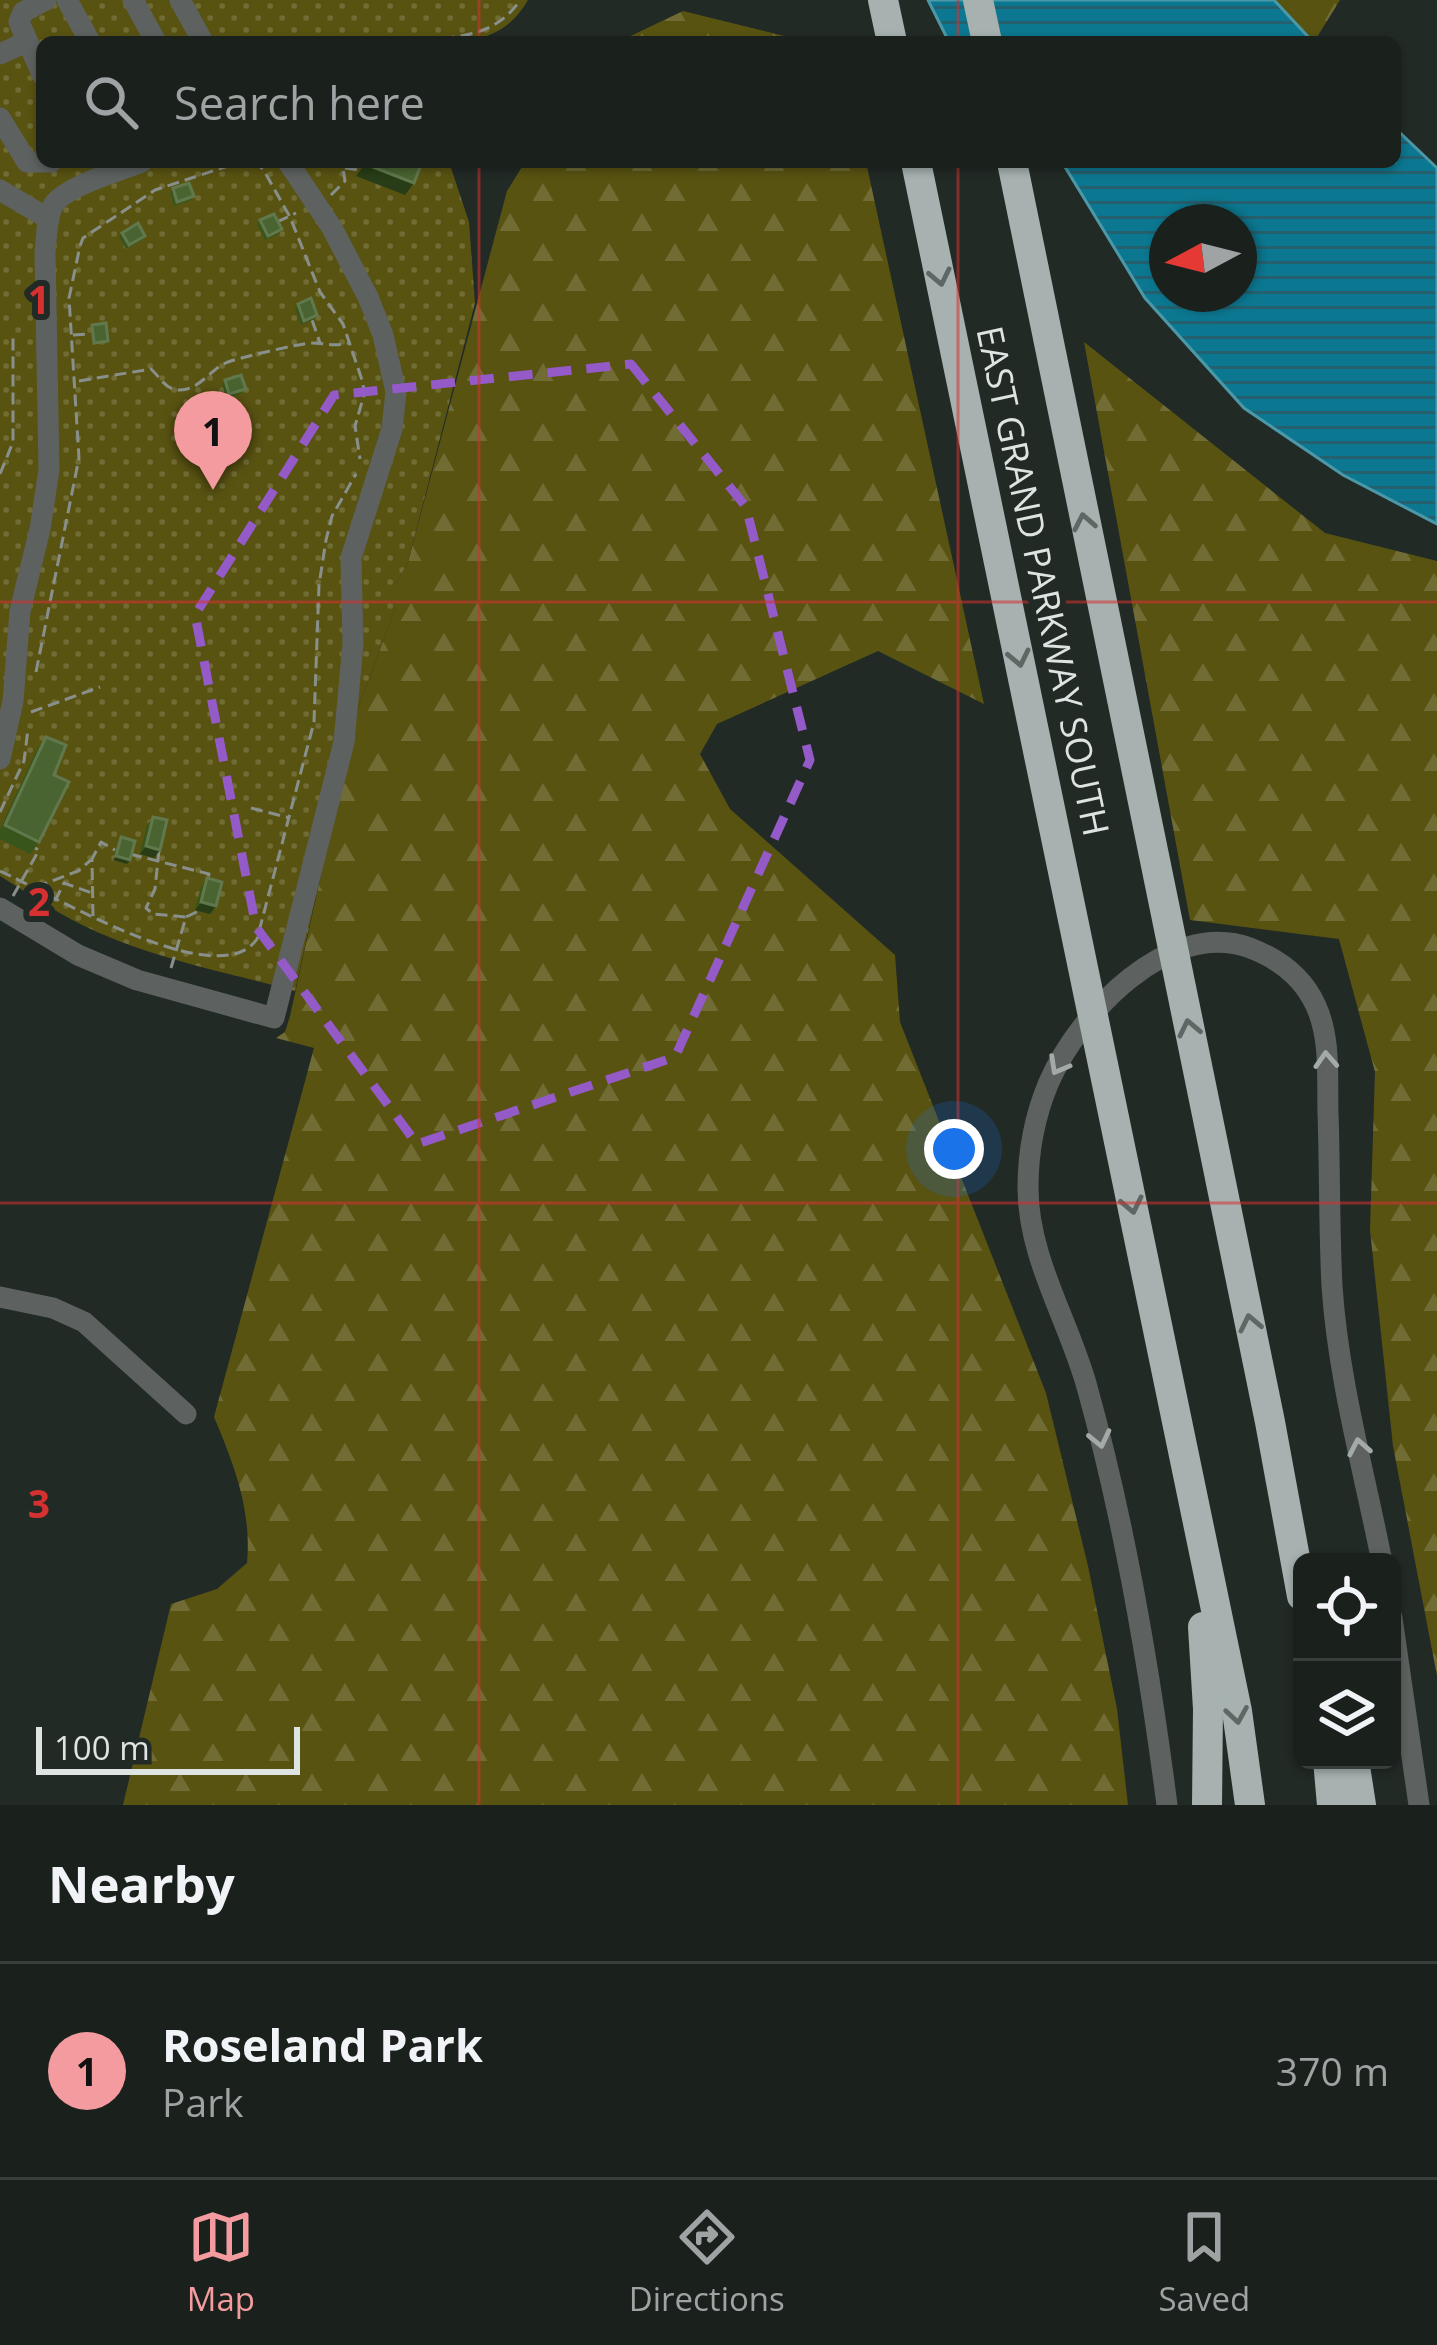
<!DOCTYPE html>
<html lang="en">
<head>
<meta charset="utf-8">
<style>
  body { margin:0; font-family:"Open Sans",sans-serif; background:#272d29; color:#f1f3f6 }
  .controls { position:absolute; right:36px; bottom:36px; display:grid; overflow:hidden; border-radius:18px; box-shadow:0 3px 9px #0004 }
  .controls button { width:108px; height:108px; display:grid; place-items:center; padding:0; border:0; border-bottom:3px solid #383e3b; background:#1a201c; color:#f1f3f6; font:60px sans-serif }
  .compass { position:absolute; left:1149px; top:204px; width:108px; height:108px; border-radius:50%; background:#1a201c; box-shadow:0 3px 9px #0004; rotate:263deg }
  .scale { position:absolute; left:36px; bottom:30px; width:264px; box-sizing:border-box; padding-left:12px; border:6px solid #dee4e1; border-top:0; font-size:33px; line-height:42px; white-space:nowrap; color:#dee4e1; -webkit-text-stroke:9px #222a26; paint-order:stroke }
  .you { position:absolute; left:954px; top:1149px; width:42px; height:42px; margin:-30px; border:9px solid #fff; border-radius:50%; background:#1a73e8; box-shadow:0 0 0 18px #1a73e833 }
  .badge { display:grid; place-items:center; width:78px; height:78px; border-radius:50%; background:#f49b9f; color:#111; font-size:39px; font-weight:700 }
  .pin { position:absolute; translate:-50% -99px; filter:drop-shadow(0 3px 6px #0008) }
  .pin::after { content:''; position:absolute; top:63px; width:42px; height:36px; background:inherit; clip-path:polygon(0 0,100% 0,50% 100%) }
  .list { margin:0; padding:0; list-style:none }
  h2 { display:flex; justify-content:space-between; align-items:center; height:156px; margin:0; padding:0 48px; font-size:51px }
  h2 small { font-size:39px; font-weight:400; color:#9fa3a3 }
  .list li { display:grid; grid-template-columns:78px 1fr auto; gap:36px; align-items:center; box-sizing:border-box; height:216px; padding:0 48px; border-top:3px solid #383e3b }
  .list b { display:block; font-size:45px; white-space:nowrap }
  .list p { margin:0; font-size:39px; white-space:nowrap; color:#9fa3a3 }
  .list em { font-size:39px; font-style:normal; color:#9fa3a3 }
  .icon { flex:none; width:66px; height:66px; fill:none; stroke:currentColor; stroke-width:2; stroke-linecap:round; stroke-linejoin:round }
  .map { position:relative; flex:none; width:1437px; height:1805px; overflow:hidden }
  .search { position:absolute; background:#1a201c; box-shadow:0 3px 9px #0004; left:36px; right:36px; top:36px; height:132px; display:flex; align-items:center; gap:30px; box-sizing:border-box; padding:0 42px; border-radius:18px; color:#9fa3a3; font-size:45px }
  .sheet { height:372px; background:#1a201c }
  nav { display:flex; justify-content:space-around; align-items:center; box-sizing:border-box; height:168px; border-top:3px solid #383e3b; background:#1a201c; font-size:33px; color:#9fa3a3 }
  nav a { display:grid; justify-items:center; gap:6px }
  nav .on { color:#f49b9f }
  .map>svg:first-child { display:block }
</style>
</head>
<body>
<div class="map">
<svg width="1437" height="1805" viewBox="0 0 1437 1805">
  <defs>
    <pattern id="forest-firs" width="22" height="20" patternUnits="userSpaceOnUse" patternTransform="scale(3)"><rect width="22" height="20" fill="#595312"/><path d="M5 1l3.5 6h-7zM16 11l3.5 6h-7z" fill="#706c34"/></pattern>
    <pattern id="park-dots" width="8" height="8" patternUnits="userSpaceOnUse" patternTransform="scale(3)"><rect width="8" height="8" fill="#595312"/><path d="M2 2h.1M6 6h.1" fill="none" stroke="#706c34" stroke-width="1.8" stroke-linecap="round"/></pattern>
    <pattern id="water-rules" width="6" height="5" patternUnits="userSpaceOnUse" patternTransform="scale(3)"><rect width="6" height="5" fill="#0c7790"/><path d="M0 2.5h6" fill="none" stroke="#25606e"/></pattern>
  </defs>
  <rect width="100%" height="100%" fill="#222a26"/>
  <!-- forest -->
  <g fill="url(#forest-firs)">
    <path d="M1274 0H1340L1314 42Z"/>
    <path d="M683 11 809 42H618Z"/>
    <path d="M525 162H866L984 704 878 651 717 724 700 754 730 809 895 955 900 1022 1046 1393 1088 1566 1117 1709 1128 1805H123L171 1604 217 1589 247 1563C252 1511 234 1464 214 1417L314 1048 276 1038 285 1032 290 1016 357 711 395 609V586L408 562 507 191Z"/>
    <path d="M1084 342 1325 533 1437 561V1676L1393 1446 1370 1230 1375 1072 1339 939 1190 920Z"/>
  </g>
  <!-- park -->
  <path fill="url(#park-dots)" d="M0 0H528C512 28 490 39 458 42H42V162H449L469 222 475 303 408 562 395 586V609L357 711 295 991C229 973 160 960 97 932 63 917 32 896 0 876Z"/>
  <!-- water -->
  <g fill="url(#water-rules)" stroke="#4b98a8" stroke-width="3" fill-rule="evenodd">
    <path d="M928 0H1274L1313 42H949Z"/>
    <path d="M1395 128 1437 168V524L1343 475 1244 408 1145 298 1062 162H1395ZM1167 222H1239V294H1167Z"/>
  </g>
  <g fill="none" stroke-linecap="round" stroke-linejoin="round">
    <!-- path -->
    <g stroke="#89908c" stroke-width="3" stroke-dasharray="12 6" stroke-linecap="butt">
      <path d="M407 42C450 37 494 40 520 0"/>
      <path d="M253 162 263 169 290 217 320 292 343 324 363 383 364 395 355 426 360 459"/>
      <path d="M345 168 358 170"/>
      <path d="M331 195 345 181 342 162"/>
      <path d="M277 222 296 213"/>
      <path d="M312 320 320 343"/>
      <path d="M73 335 89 334"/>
      <path d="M79 381 151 369C161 378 165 390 180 390 200 390 211 368 228 362 238 358 302 343 311 343 325 343 334 347 348 343"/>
      <path d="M0 474 13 442V337"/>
      <path d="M36 672 79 458 69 298 80 246 83 238 155 190 240 162"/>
      <path d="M31 712 100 687"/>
      <path d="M251 808 290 818"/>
      <path d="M0 812 24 761 28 729"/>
      <path d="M159 850 155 889 146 908 153 914 186 917 171 968"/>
      <path d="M130 854 209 874 208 879"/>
      <path d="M0 871C48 892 218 996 257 939L314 722 319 585 326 540 332 516 356 474"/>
      <path d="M36 887 78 871 91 860"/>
      <path d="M13 896 39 850 35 848"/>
      <path d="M55 901 64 883 92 893"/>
      <path d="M93 916 92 859 101 842 115 850"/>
      <path d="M186 917 199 911"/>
    </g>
    <!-- minor -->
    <g stroke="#5d6261" stroke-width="21">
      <path d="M67 0 90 42"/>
      <path d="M133 0 156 42"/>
      <path d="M180 0 203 42"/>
      <path d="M0 54 26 42"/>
      <path d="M42 74 19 22 23 12 46 0"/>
      <path d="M0 118 27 162H51"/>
      <path d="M0 190 49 219"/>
      <path d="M0 759 13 701 20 611 40 529 49 470 45 252C47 238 46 216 54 204 67 186 121 170 142 162"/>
      <path d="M0 908 78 955 137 980 274 1018 344 742 353 644 351 558 392 429 396 392 383 335 368 297 332 228 288 162"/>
      <path d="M0 1297 53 1308 84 1322 186 1414"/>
      <path d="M1392 1618 1419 1805"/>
      <path d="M1167 1805C1149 1665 1125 1523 1087 1387 1069 1321 1028 1258 1028 1188 1028 1153 1035 1115 1049 1082 1079 1014 1168 918 1250 948 1279 959 1303 977 1316 1006 1331 1039 1327 1078 1328 1113 1330 1171 1329 1228 1332 1286 1338 1378 1364 1471 1382 1562"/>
    </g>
    <!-- highway -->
    <g stroke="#a6b1b0" stroke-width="30">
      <path d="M883 0 892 42"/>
      <path d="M978 0 987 42"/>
      <path d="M916 162 1237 1711 1250 1805"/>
      <path d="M1012 162 1270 1422 1302 1596"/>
      <path d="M1203 1627 1208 1709 1207 1805"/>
      <path d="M1328 1760 1332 1805"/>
      <path d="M1354 1760 1361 1805"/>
    </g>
  </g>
  <!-- wall -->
  <g fill="#38551c">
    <path d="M173 188 194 196 191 200 174 206 170 193Z"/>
    <path d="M260 220 282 229 279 234 265 240 257 224Z"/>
    <path d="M122 233 145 236 142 240 126 249 119 237Z"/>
    <path d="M298 304 317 315 315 319 301 325 295 308Z"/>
    <path d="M225 380 243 393 227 398 222 385Z"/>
    <path d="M46 737 54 775 39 842 30 854 0 839V829L37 749Z"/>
    <path d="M153 817 160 850 154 858 140 854 147 825Z"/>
    <path d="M207 878 216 906 210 914 195 910 201 887Z"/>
  </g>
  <!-- shaded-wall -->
  <g fill="#283d17">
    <path d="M365 164 414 183 405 195 356 176Z"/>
    <path d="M146 846 160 850 154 858 140 854Z"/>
    <path d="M116 856 130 860 127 864 113 860Z"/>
    <path d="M201 902 216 906 210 914 195 910Z"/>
  </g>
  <!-- building -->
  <g fill="#4a6431" stroke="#61784d" stroke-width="3">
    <path d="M365 162H422L414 183 365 164Z"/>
    <path d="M189 183 194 196 177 202 173 188Z"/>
    <path d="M274 214 282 229 268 236 260 220Z"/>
    <path d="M138 223 145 236 129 245 122 233Z"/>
    <path d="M311 298 317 315 304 321 298 304Z"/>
    <path d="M106 323 108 341 94 343 92 325Z"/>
    <path d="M241 375 246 389 229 394 225 380Z"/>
    <path d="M46 737 66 745 54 775 69 782 39 842 5 825Z"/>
    <path d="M153 817 167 820 160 850 146 846Z"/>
    <path d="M121 837 135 841 130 860 116 856Z"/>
    <path d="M207 878 222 882 216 906 201 902Z"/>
  </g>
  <!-- one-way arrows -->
  <defs><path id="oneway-chevron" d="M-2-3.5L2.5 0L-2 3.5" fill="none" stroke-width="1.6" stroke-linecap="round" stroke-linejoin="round" transform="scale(3)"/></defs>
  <g stroke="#5d6764">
    <use href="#oneway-chevron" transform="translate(940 277) rotate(78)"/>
    <use href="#oneway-chevron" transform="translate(1084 522) rotate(-101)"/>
    <use href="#oneway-chevron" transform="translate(1019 658) rotate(78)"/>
    <use href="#oneway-chevron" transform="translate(1189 1028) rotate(-102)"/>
    <use href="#oneway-chevron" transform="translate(1132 1205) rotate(78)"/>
    <use href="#oneway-chevron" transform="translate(1250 1323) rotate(-102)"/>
    <use href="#oneway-chevron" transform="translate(1237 1715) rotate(81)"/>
  </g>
  <g stroke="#a4aaa7">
    <use href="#oneway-chevron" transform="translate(1326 1060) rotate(-93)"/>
    <use href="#oneway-chevron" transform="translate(1058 1066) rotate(119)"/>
    <use href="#oneway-chevron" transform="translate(1100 1439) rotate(77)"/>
    <use href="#oneway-chevron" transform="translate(1359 1447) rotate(-101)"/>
  </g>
  <!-- marked area -->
  <path fill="none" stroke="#945ac8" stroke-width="9" stroke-dasharray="24 15" stroke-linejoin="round" d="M631 364 746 507 810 760 675 1057 417 1144 256 927 195 615 334 395Z"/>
  <!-- grid -->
  <path fill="none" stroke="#d63131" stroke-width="3" stroke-opacity="0.55" d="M479 0V42M958 0V42M479 162V1805M958 162V1805M0 602H1437M0 1203H1437"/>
  <g text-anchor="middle" stroke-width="12" stroke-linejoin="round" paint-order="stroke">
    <!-- street labels -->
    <g font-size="36" fill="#dee4e1" stroke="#222a26">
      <text transform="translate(1043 581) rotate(78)" y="13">EAST GRAND PARKWAY SOUTH</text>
    </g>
  </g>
  <g font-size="39" text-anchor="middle" font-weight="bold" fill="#d63131" stroke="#222a26" stroke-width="12" stroke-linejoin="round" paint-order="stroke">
    <text x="39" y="314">1</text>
    <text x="39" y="916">2</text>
    <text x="39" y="1518">3</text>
  </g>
</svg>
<div class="controls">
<button><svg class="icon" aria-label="locate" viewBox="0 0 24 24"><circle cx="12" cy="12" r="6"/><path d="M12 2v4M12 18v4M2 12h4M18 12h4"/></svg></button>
<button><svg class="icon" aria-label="layers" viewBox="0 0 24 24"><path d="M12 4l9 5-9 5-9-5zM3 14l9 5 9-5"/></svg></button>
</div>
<svg class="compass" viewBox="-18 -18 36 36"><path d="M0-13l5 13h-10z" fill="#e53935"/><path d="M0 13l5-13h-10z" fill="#9fa3a3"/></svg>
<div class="scale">100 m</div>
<div class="you"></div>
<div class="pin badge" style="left:213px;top:490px">1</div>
<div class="search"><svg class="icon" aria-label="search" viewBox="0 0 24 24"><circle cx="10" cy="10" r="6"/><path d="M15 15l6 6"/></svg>Search here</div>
</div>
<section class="sheet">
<h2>Nearby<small></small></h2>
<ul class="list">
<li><span class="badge">1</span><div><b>Roseland Park</b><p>Park</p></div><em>370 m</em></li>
</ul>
</section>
<nav>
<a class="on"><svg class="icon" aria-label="map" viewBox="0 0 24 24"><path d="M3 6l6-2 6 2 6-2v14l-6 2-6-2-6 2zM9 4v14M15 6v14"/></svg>Map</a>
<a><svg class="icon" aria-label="directions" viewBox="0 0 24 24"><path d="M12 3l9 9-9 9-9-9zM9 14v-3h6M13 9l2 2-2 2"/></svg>Directions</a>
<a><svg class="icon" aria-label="saved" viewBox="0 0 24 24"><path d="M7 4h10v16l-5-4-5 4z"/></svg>Saved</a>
</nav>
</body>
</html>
